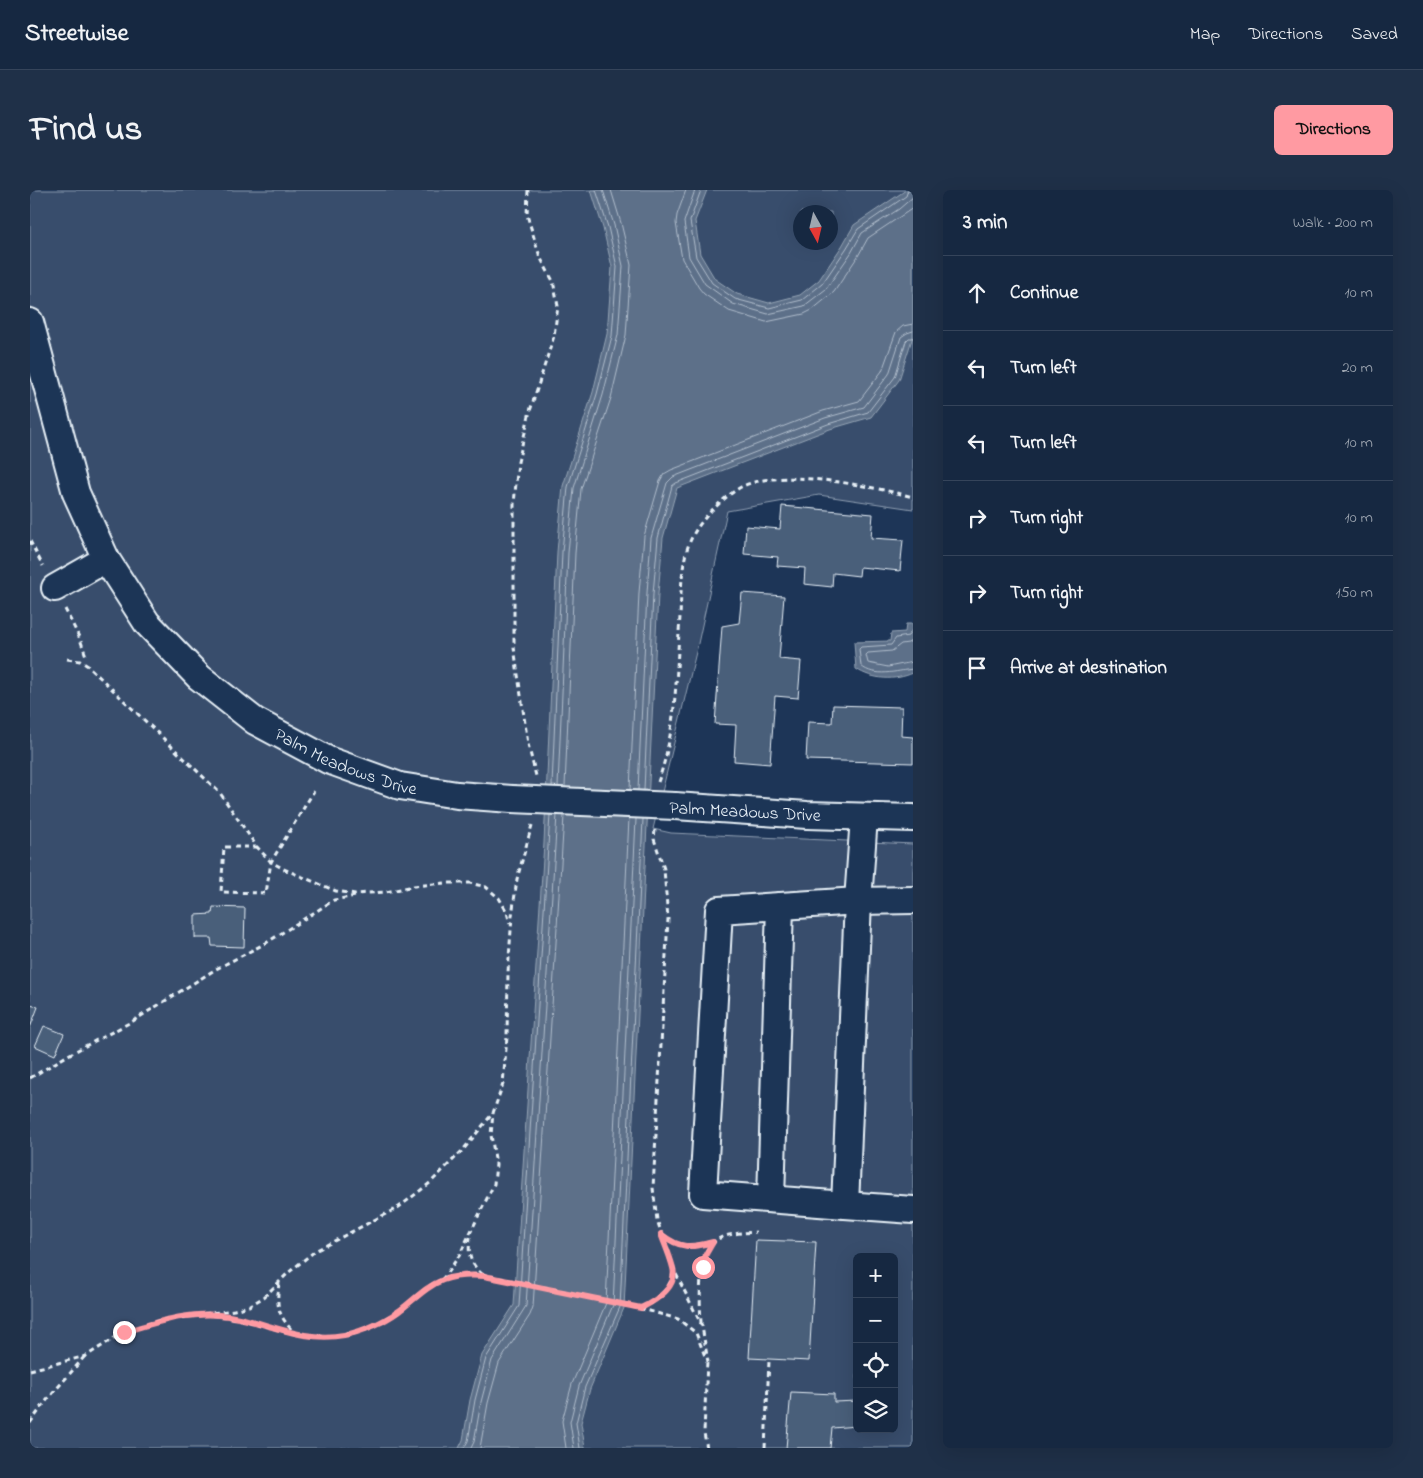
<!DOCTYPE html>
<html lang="en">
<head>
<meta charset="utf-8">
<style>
  body { margin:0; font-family:"Indie Flower",sans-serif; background:#1f3048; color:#f1f3f6 }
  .controls { position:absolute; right:15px; bottom:15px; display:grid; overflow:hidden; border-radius:8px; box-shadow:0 5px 20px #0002 }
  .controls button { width:45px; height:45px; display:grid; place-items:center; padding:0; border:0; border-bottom:1px solid #35445a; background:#162841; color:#f1f3f6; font:25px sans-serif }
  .compass { position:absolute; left:763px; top:15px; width:45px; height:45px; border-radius:50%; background:#162841; box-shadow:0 5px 20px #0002; rotate:172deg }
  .stop { position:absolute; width:15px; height:15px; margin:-11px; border:4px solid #ff9aa2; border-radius:50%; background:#fff }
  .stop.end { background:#ff9aa2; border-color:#fff; box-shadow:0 1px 5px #0008 }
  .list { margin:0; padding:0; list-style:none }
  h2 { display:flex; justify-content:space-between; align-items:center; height:65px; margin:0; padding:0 20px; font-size:21px }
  h2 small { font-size:16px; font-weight:400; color:#9ea6b1 }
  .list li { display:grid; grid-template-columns:32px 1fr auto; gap:15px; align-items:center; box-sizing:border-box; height:75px; padding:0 20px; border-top:1px solid #35445a }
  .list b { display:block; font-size:19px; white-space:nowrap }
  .list em { font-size:16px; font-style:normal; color:#9ea6b1 }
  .icon { flex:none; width:28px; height:28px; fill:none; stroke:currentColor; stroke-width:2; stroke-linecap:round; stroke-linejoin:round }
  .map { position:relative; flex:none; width:883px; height:1258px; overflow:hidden; border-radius:8px }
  header { display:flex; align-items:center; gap:30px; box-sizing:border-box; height:70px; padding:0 25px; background:#162841; border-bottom:1px solid #35445a }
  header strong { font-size:24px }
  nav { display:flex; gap:28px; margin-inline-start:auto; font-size:18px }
  .intro { display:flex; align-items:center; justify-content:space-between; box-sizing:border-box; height:120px; padding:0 30px }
  h1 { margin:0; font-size:35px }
  .button { padding:12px 22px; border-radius:8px; background:#ff9aa2; color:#111; font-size:18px; font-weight:700 }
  main { display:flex; gap:30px; padding:0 30px }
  aside { flex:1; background:#162841; border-radius:8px; box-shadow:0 5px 20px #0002 }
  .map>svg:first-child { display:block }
</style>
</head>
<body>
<header>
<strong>Streetwise</strong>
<nav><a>Map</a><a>Directions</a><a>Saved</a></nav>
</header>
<div class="intro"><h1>Find us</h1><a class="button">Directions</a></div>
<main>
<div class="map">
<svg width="883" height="1258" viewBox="0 0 883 1258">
  <rect width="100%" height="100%" fill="#1d3557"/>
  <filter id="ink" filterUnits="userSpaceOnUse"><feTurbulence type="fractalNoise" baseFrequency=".02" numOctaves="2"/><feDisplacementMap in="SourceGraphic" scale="10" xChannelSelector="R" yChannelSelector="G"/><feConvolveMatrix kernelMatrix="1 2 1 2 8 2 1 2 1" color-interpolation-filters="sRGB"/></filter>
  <g filter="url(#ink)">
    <!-- green -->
    <path fill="#374d6c" stroke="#909fb2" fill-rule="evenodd" d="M0 0H883V319L789 305 697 321 667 458 623 639 641 643 883 654V1258H0ZM771 22H801V52H771ZM827 1067H864V1239H827Z"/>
    <!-- water -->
    <g fill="#5d7089" stroke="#95a4b5">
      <path d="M561 0H677L665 31 670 64 685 89 707 104 739 113 770 105 789 90 812 56 824 35 876 0H883V146L869 190 841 227 800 239 647 298 633 348 628 404 594 1118 560 1199 551 1233 555 1258H429L433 1250 440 1210 452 1165 484 1115 514 653 527 362 533 296 563 202 577 144 582 77 573 38Z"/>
      <path d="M876 434H883V483C865 491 843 490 826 479L824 452 860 451 861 443 875 442Z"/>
    </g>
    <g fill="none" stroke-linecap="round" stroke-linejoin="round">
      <!-- shore -->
      <g stroke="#b0bdcc" stroke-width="1">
        <path d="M656 0 647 25 646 33 652 69 669 98 674 104 699 121 736 132 774 124 782 120 804 102 828 66 838 48 883 18"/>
        <path d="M665 0 654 32 659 67 675 94 703 114 738 124 774 116 796 99 821 63 832 43 869 19 883 7"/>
        <path d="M671 0 660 31 666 67 682 93 705 109 739 118 772 110 792 94 816 59 828 39 876 6 878 0"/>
        <path d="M883 439 878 446 866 448 861 455 831 457 829 459 831 476C845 488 866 481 883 479"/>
        <path d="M883 450 878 453 871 454 862 461 838 463 836 465 838 473 858 477 883 472"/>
        <path d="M522 596 532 362 538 297 567 204 582 146 587 77 578 37 566 0"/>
        <path d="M528 597 538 363 544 298 573 205 588 145 593 76 584 35 573 0"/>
        <path d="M535 597 545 363 551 299 581 208 596 145 601 75 591 33 581 0"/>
        <path d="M600 600 609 403 614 346 630 291 634 284 641 280 793 221 829 211 852 181 866 142 873 136 883 134"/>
        <path d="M608 600 617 403 621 348 637 293 643 287 795 228 834 217 859 184 871 147 877 143 883 141"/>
        <path d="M614 600 623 404 628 348 642 296 646 293 798 234 838 222 865 187 876 151 879 148H883"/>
        <path d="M434 1258 438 1251 445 1210 456 1168 489 1116 520 625"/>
        <path d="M441 1258 444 1252 451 1212 462 1170 496 1116 527 625"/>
        <path d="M450 1258 458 1213 469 1173 500 1125 503 1117 534 626"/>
        <path d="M536 1258 532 1231 542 1194 576 1113 599 628"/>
        <path d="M544 1258 540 1232 549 1196 583 1115 606 629"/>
        <path d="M550 1258 546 1233 555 1197 590 1117 613 629"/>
      </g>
    </g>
    <!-- building -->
    <g fill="#495e7a" stroke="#e8f1f8">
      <path d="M752 316 843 324 841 348 873 350 870 381 830 377 829 386 803 383 802 397 774 394 775 378 747 376 748 367 714 364 716 336 750 339Z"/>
      <path d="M712 403 754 406 749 469 771 471 768 508 745 506 740 574 704 571 706 535 685 534 692 436 709 433Z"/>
      <path d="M803 515 872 517 871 546 883 547V573L776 570 778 532 802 533Z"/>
      <path d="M183 717 215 718 214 757 182 756 181 748H165V725L182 724Z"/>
      <path d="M0 815 8 817 0 838Z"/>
      <path d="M14 836 34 844 25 865 5 856Z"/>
      <path d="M726 1050 786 1052 779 1171 719 1168Z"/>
      <path d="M761 1202 804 1204V1212L827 1211V1236L802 1238 800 1258H756Z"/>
    </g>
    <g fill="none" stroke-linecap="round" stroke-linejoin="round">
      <defs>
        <g id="minor">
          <path id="s1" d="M0 132 46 303 76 369 117 433 169 487 225 531 298 570 370 596 427 605 482 609"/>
          <path d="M25 398 76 369"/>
          <path d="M645 616 777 625 883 628"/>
          <path d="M834 627 828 711 883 710"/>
          <path d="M828 711 815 1015 673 1004 689 720Z"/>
          <path d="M741 1009 750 716"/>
          <path d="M815 1015 883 1020"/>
        </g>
      </defs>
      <!-- minor casing -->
      <use href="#minor" stroke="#e8f1f8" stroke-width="30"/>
      <!-- path -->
      <g stroke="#e8f1f8" stroke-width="3" stroke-dasharray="5 4" stroke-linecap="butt">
        <path d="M498 0 497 25 510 67 523 91 528 116 524 146 500 221 488 272 484 314V457L498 554 506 586"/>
        <path d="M0 351 13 376"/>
        <path d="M35 419 50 449 56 466"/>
        <path d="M37 469 50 471 58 476 190 603 227 657 241 672 256 680 306 701 325 704 356 702 384 696 415 693H440L456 697 469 708 477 722 480 734"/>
        <path d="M628 592C647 539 646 482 650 427 651 406 651 383 656 363 661 345 669 334 681 321 690 313 700 303 711 297 750 277 841 296 883 307"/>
        <path d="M625 640 624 649 634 679 638 729 623 998 627 1030 644 1080 672 1136 678 1172"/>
        <path d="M227 657H194L191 702 236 703 241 672 284 601"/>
        <path d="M0 888 40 864 103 831 186 779 236 753 304 710 325 706"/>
        <path d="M633 1045C650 1059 662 1057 683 1052"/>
        <path d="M440 1047C438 1065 439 1072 453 1085"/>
        <path d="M412 1090 429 1066 464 994 466 974 461 945 463 923"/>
        <path d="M249 1093C246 1119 248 1124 265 1144"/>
        <path d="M611 1118C629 1109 640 1101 644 1080"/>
        <path d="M174 1124 204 1120 219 1116 234 1107 258 1083 285 1061 369 1017 400 993 433 960 463 923 473 894 477 847 478 782 482 726 487 689 502 635"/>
        <path d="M182 1125C227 1128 268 1153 313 1145 331 1142 354 1132 369 1121 383 1111 396 1096 412 1090 425 1085 440 1085 454 1085L605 1117 648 1129 666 1143 675 1166"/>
        <path d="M671 1133C670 1114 667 1063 685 1051 696 1043 713 1043 726 1042"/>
        <path d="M0 1180 56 1166 94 1142 131 1130 176 1124"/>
        <path d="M0 1233 17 1210 55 1166"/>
        <path d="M677 1258 674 1243 677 1171"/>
        <path d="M735 1258 739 1171"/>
      </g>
      <!-- minor -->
      <use href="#minor" stroke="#1d3557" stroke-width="26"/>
      <defs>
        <path id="minor-bridge" d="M482 609 645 616"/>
      </defs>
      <!-- minor-bridge casing -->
      <use href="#minor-bridge" stroke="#e8f1f8" stroke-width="30" stroke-linecap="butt"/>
      <!-- minor-bridge -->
      <use href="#minor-bridge" stroke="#1d3557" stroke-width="26"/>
    </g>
  </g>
  <g fill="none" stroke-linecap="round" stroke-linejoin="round" filter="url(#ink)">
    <!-- route -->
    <path stroke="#ff9aa2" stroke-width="6" d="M94 1142C127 1132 163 1120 199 1126 237 1132 273 1153 314 1145 332 1142 354 1132 369 1121 383 1111 396 1096 413 1090 426 1085 440 1085 454 1086L611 1118C625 1111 648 1097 643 1078 640 1066 635 1055 631 1044 650 1059 661 1058 683 1052L676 1064 673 1077"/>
  </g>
  <g text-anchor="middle" stroke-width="4" stroke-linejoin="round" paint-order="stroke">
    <!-- street labels -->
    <g font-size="18" fill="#e8f1f8" stroke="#1d3557">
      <text dy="6" stroke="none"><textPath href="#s1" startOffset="572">Palm Meadows Drive</textPath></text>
      <text transform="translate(715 621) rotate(3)" y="6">Palm Meadows Drive</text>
    </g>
  </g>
</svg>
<div class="controls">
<button>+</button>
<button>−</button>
<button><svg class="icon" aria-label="locate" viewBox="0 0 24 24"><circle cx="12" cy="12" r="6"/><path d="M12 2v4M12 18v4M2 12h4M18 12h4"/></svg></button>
<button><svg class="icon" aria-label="layers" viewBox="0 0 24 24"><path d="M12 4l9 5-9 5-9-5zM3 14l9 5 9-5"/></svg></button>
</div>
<svg class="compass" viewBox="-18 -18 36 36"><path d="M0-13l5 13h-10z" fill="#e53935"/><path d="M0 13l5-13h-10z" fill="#9ea6b1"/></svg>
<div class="stop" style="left:673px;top:1077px"></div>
<div class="stop end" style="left:94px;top:1142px"></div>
</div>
<aside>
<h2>3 min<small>Walk · 200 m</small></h2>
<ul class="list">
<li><svg class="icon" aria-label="ahead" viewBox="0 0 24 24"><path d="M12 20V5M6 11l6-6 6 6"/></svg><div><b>Continue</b></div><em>10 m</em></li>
<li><svg class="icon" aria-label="left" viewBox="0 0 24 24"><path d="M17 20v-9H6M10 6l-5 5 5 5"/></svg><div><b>Turn left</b></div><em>20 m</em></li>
<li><svg class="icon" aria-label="left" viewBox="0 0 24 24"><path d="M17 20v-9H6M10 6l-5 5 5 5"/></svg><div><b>Turn left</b></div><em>10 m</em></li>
<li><svg class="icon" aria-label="right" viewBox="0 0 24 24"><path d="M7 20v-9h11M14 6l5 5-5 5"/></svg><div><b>Turn right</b></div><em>10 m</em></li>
<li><svg class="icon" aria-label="right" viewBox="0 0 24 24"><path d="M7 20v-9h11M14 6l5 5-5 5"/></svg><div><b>Turn right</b></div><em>150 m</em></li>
<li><svg class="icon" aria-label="arrive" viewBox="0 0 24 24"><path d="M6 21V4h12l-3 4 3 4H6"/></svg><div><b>Arrive at destination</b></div></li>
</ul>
</aside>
</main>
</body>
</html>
